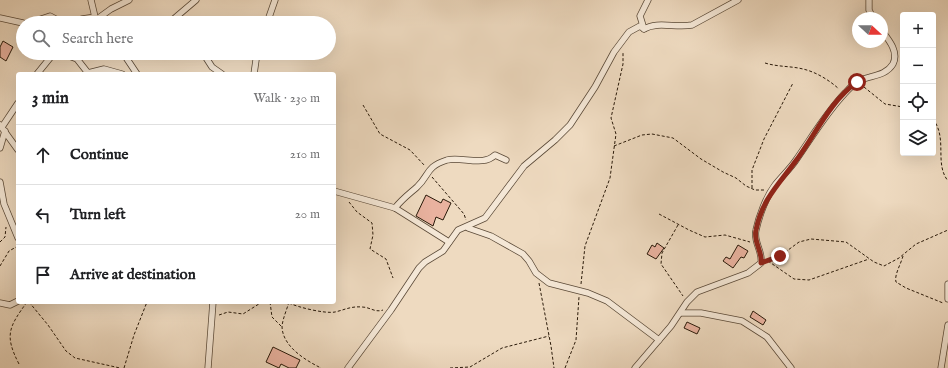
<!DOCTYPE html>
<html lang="en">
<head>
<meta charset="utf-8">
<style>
  body { margin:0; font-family:"IM FELL English",serif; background:#f6f6f6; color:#202124 }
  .controls { position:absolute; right:12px; top:12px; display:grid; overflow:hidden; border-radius:4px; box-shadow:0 4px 16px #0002 }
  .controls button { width:36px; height:36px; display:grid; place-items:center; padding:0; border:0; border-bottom:1px solid #e0e0e0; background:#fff; color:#202124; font:20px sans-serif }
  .compass { position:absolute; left:852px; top:12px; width:36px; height:36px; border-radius:50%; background:#fff; box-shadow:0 4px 16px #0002; rotate:111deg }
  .stop { position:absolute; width:12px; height:12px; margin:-9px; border:3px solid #8f2418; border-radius:50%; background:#fff }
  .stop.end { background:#8f2418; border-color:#fff; box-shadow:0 1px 4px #0008 }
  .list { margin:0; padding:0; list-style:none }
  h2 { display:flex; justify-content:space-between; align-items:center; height:52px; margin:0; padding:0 16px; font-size:17px }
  h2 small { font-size:13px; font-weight:400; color:#757577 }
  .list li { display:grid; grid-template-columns:26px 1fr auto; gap:12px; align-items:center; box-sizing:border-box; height:60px; padding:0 16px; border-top:1px solid #e0e0e0 }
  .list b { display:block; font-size:15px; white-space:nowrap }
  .list em { font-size:13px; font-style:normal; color:#757577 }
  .icon { flex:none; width:22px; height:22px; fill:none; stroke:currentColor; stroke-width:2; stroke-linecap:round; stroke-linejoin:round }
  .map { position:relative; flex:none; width:948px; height:368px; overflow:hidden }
  .search { position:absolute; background:#fff; box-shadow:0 4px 16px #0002; left:16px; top:16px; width:320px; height:44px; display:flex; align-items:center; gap:10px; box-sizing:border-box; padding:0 14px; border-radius:22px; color:#757577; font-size:15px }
  .panel { position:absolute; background:#fff; box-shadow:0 4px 16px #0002; left:16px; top:72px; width:320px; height:232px; border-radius:4px }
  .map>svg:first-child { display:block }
</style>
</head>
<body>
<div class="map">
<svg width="948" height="368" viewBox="0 0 948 368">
  <rect width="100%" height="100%" fill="#eedac0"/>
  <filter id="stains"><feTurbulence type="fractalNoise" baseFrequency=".005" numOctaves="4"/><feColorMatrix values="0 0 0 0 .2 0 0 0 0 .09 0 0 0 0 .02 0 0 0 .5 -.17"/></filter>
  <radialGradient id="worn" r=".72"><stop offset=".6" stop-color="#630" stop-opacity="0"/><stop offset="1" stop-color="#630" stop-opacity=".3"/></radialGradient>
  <!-- building -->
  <g fill="#e9b29f" stroke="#291909">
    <path d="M3 41 13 47 6 61 0 57V47Z"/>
    <path d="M426 195 441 203 443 199 451 203 443 220 436 217 433 226 416 216Z"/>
    <path d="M657 243 664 248 656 259 647 254 652 245 655 247Z"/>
    <path d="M738 245 748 251 744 258 741 257 733 268 723 261 726 257 730 259Z"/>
    <path d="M753 311 766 320 763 325 750 317Z"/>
    <path d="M687 322 700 328 697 334 684 328Z"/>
    <path d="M273 347 300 360 296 368H289L281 364 279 368 266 362Z"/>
  </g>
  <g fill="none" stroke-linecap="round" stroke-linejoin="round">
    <defs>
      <g id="street">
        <path d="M91 0 95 17 94 22"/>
        <path d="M869 0V10L873 18"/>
        <path d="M0 18 23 23"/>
        <path d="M93 22 111 9 129 0"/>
        <path d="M29 23 50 16 63 23"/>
        <path d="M78 23 82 19 95 17"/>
        <path d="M169 23 196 0"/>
        <path d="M267 23 275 0"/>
        <path d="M644 29 640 16 648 0"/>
        <path d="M61 53 77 59 88 73 104 69 122 74"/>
        <path d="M123 53 137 74"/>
        <path d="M203 53 212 67 222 74"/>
        <path d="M37 74 54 53"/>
        <path d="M254 74 257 53"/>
        <path d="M0 125 18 150"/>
        <path d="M2 127 18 103"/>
        <path d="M0 148 5 131"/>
        <path d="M0 182 4 204 18 238"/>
        <path d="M334 191 395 208 449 242"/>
        <path d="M395 208C402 199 409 194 417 187 430 175 425 167 447 160 461 156 483 167 495 155L506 160"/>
        <path d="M468 228 491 236 523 254 529 261 536 273 549 283 588 293 607 301 659 340"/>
        <path d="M948 284V299"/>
        <path d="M0 303 10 305 18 301"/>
        <path d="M681 313H701L742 321 767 337 791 368"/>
        <path d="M208 368 213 302"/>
        <path d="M348 368 391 310 419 268 425 262 443 251 458 230 485 218 524 166 555 140 570 125 595 87 614 52 629 32 640 26 644 29C657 21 676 28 692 25L738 0"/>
        <path d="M635 368 671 326 687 302 697 292 748 273 761 263C763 251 753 242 756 230 759 216 766 197 775 185 782 176 790 169 796 160 812 137 826 113 845 93 849 89 853 84 859 81 870 75 885 77 893 64 899 52 889 40 882 31"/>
        <path d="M941 368 948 325"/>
      </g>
    </defs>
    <!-- street casing -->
    <use href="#street" stroke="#5a4937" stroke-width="7"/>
    <!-- path -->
    <g stroke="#291909" stroke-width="1" stroke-dasharray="3 2" stroke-linecap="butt">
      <path d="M765 63C778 67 791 66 803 69 816 72 829 80 839 89"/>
      <path d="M864 87 885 104 903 107"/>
      <path d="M363 105 380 134 410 150 425 166"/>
      <path d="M933 119C948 139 934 163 948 181"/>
      <path d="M614 146 642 135 652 134 673 138 701 159 723 172 736 178 746 186 755 190H764"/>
      <path d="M432 177 464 214 466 220"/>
      <path d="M752 188V170L764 139 793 83"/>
      <path d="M349 202 357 212 372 223 373 235 370 249 386 259 393 278"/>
      <path d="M659 214 689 230 705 237 725 235 750 242"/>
      <path d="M678 225 662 253 661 264 683 296"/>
      <path d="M0 242 5 237 6 227"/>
      <path d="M903 256C901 264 894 275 896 282L906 288 943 303"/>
      <path d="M767 261 780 256 799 242 811 239 846 242 874 262 884 266 899 258 916 244 948 230"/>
      <path d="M768 261 794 279 809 280 869 259"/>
      <path d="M0 266 9 251 18 246"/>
      <path d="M539 283 551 346 554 368"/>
      <path d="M581 284 585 246 610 178 616 134 611 118 623 64V52"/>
      <path d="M29 302 48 325 66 351 75 358 120 368"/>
      <path d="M270 302 272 317 282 327"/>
      <path d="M289 302C287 309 283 318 282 326 282 346 305 360 321 368"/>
      <path d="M289 303C297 307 325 314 335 312 344 310 351 306 362 307 370 307 375 313 383 310"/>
      <path d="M219 315 228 312 243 314 262 302"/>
      <path d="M19 364C4 335 9 327 27 302"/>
      <path d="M124 368 134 335 147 302"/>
      <path d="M450 368 470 367 502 348 549 336"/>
      <path d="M565 368 576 340 579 297"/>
    </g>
    <!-- street -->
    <use href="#street" stroke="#f4e7d6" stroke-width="5.5"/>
  </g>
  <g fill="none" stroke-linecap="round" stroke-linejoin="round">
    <!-- route -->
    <path stroke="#8f2418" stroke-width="5" d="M780 256 761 263C763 252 753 242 756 230 762 200 778 185 795 162 815 136 829 102 857 82"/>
  </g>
  <rect width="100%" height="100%" filter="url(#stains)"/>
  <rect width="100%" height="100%" fill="url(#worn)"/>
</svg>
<div class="controls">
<button>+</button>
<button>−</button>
<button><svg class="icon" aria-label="locate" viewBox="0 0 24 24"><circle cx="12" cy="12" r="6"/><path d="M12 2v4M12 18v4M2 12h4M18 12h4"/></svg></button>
<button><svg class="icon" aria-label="layers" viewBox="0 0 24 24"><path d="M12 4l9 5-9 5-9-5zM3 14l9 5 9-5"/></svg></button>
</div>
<svg class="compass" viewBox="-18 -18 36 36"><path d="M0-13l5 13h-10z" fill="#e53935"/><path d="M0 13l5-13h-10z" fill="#757577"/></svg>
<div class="stop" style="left:857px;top:82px"></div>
<div class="stop end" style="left:780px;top:256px"></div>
<div class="search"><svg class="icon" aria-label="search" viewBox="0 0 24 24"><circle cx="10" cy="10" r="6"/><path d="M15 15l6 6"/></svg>Search here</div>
<section class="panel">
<h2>3 min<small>Walk · 230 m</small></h2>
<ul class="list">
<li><svg class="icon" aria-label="ahead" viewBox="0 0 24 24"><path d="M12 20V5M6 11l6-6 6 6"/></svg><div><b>Continue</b></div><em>210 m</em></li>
<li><svg class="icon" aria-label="left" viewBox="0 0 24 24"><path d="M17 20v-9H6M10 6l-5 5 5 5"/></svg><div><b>Turn left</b></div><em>20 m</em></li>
<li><svg class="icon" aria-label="arrive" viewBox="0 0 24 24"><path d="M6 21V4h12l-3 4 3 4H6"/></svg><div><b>Arrive at destination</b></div></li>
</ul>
</section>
</div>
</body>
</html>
